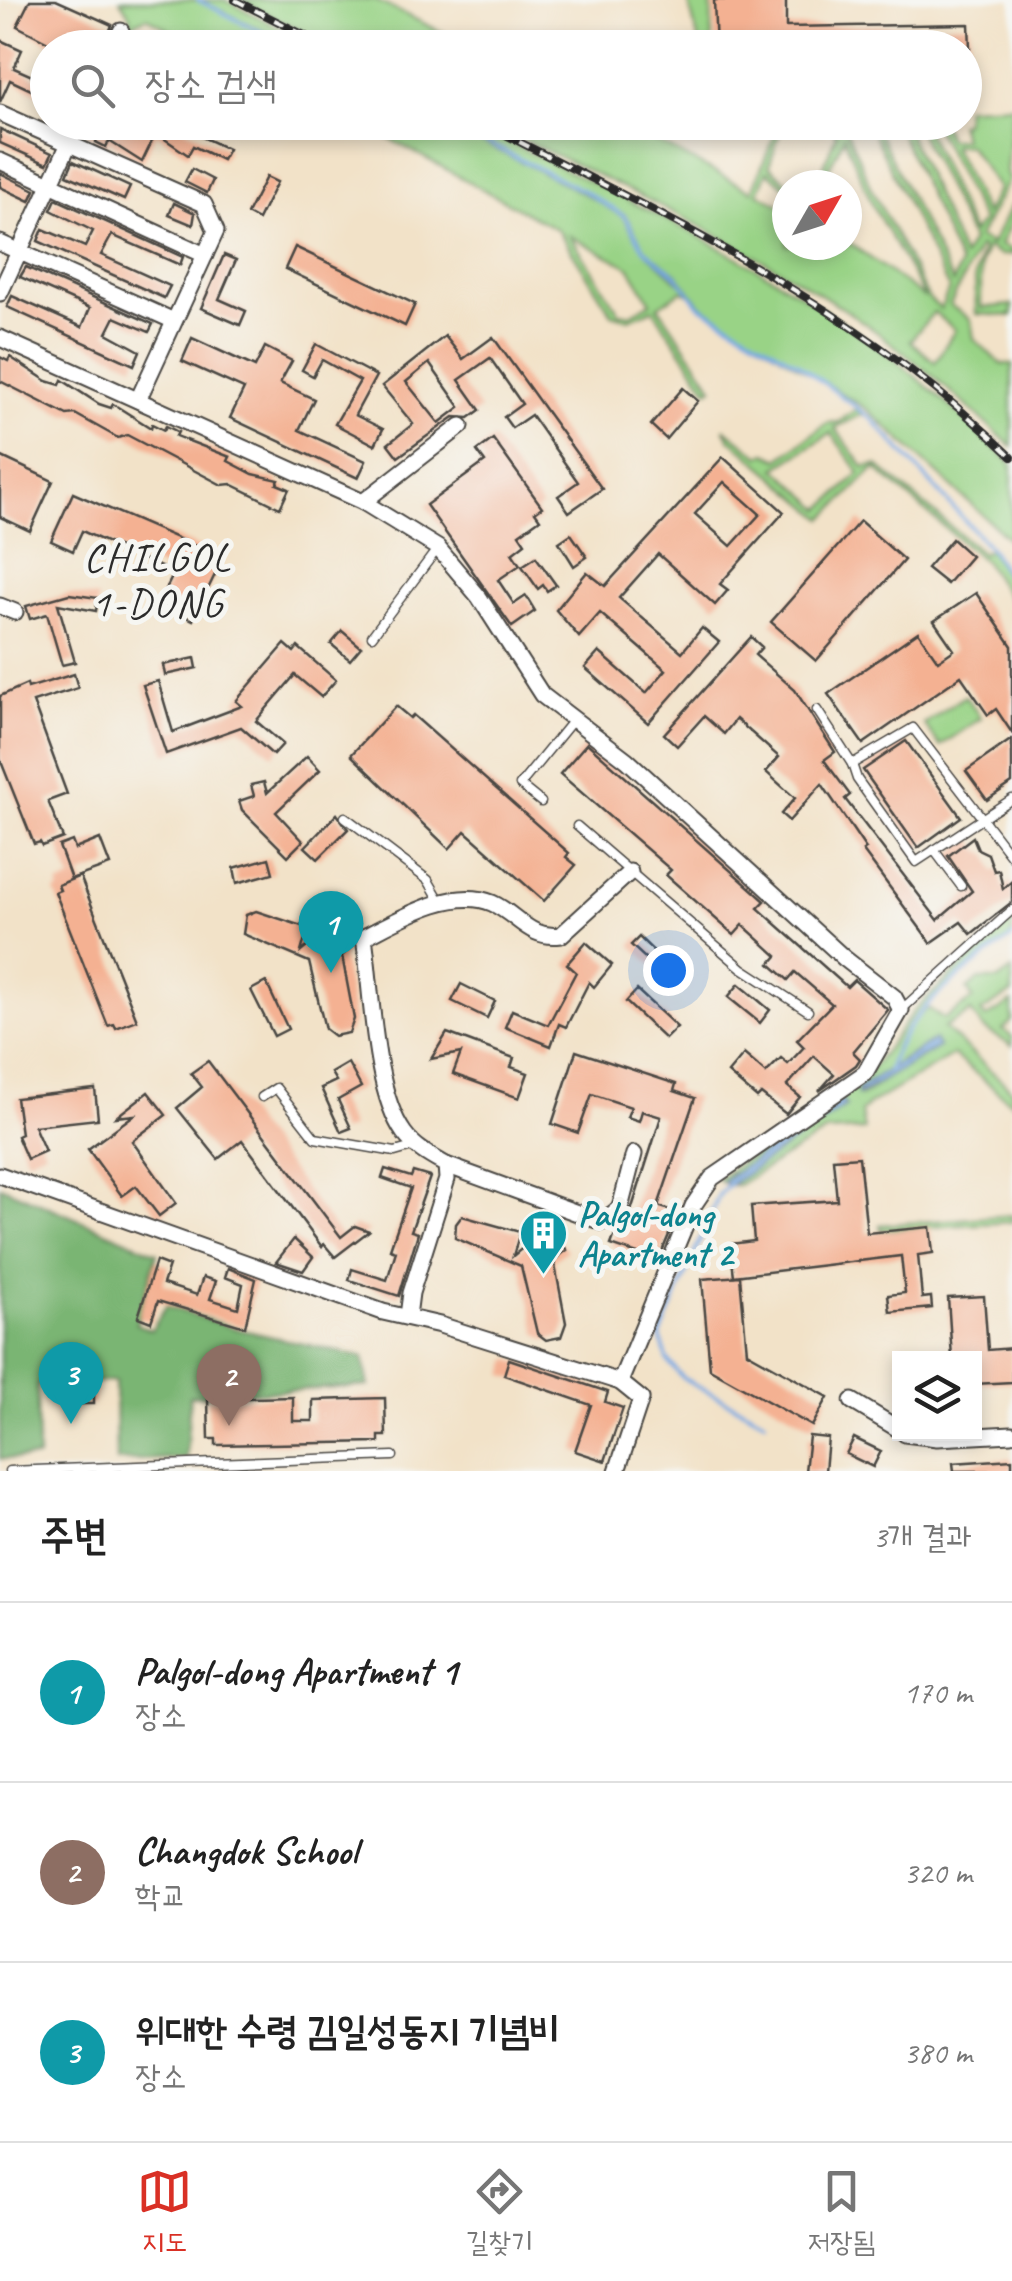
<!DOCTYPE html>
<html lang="ko">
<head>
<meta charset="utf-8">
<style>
  body { margin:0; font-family:Caveat,"Poor Story",sans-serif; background:#f2f2f2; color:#222 }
  .controls { position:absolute; right:30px; bottom:30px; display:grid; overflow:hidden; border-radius:0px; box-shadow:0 5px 15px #0003 }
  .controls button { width:90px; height:90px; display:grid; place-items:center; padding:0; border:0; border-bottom:2px solid #e0e0e0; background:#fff; color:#222; font:50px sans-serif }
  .compass { position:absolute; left:772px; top:170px; width:90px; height:90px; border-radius:50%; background:#fff; box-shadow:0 5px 15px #0003; rotate:51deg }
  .you { position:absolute; left:668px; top:970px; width:35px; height:35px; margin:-25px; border:8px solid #fff; border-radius:50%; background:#1a73e8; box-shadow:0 0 0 15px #1a73e833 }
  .badge { display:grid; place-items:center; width:65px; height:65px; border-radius:50%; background:#d93025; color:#fff; font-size:32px; font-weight:700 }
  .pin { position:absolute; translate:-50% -82px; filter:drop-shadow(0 2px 5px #0008) }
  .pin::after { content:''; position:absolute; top:52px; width:35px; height:30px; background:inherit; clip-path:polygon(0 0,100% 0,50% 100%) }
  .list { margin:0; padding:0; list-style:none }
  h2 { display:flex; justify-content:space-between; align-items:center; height:130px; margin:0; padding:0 40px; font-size:42px }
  h2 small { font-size:32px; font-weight:400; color:#767676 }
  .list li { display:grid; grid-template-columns:65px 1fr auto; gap:30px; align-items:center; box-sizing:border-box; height:180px; padding:0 40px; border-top:2px solid #e0e0e0 }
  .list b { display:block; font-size:38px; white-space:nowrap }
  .list p { margin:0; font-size:32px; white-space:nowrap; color:#767676 }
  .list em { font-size:32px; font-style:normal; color:#767676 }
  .icon { flex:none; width:55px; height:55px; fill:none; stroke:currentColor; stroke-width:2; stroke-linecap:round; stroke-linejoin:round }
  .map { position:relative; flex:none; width:1012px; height:1471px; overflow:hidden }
  .search { position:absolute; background:#fff; box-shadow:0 5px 15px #0003; left:30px; right:30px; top:30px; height:110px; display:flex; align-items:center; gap:25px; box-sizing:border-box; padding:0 35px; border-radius:55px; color:#767676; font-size:38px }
  .sheet { height:670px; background:#fff }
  nav { display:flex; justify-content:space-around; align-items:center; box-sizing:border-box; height:140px; border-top:2px solid #e0e0e0; background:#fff; font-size:28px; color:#767676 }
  nav a { display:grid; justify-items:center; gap:5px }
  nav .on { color:#d93025 }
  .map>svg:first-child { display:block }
</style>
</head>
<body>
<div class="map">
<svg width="1012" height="1471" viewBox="0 0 1012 1471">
  <rect width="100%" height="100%" fill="#f6f6f2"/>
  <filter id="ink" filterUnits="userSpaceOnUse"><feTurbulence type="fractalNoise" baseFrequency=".01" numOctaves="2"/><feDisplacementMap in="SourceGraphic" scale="20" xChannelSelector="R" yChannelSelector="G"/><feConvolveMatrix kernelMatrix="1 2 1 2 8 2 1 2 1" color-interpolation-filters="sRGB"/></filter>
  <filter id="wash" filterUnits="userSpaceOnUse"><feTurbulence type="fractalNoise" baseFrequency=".0048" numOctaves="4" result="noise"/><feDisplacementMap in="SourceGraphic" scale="40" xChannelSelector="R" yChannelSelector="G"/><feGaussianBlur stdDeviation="2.25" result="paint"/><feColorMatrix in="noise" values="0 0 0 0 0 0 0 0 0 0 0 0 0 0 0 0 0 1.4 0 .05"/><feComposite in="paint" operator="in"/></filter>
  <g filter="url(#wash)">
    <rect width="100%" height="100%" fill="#f2e2c8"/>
    <!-- green -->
    <g fill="#99d386" stroke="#627f58" stroke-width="2.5" fill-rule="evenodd">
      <path d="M120 0H196L291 47H198L147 17 129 26 131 17Z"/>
      <path d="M200 0H224L320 47H295Z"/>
      <path d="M240 0H375L473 47H335Z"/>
      <path d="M688 0H711L712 47H700Z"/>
      <path d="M1012 105 1006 172 1009 179 978 238 991 244 1012 204V220L1000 245 1012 250V255H999L987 247 981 262V308L1012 305V316L976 314 975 276 982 249 979 247 950 305 971 320 974 339 1001 364H1012V447C958 397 902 347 841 307 729 235 607 180 488 123H620L752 191 777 129 705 128 702 123H923L972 233 982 221 933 123H942L948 139H963L959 123 964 122 965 107ZM788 125H829L836 134 817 185H821L844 137 873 206 925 298 847 241V245H787V209L758 193 767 171 787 189 790 185 769 166 779 135ZM917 127 972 241 963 257 910 138 909 130ZM876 128 899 130 960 265 953 283ZM846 129H871L949 289 941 309 929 299 873 192ZM952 145H968L998 188 985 214ZM934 312 955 330 935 362 910 341Z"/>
      <path d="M348 123H442L583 192 623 217 645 251 693 295 682 291 658 306 713 387 708 390 653 309 629 319 612 314 558 230 377 132 365 135ZM570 236 629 267 651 302 631 314 619 312Z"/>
      <path d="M446 123H469C600 187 736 247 856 331 912 370 963 417 1012 464V542L868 410 701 305 677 274 646 250 625 215Z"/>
      <path d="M856 409 863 414 835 428 864 467 877 465 982 553 989 549 1012 586V603L985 562 875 468 824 519 730 439 724 428 760 456 766 453 779 459 827 423 839 422ZM831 433 860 473 822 509 776 468Z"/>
      <path d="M965 696 981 718 940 746 924 724Z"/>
      <path d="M1012 919V936C966 970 900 1011 888 1070L858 1088V1094L862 1096 933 1041 890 1068C895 1044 908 1024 928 1008L944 1019 973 999 967 989 978 980H998L1012 970V993L981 1012 986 1018 1012 1002V1021L1003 1030 1012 1037V1046L983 1028 971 1012 944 1028 1012 1090V1103L953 1055 869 1105 861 1112 864 1130 826 1132 738 1185H730L740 1175 731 1173 722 1182 717 1179 865 1077 916 1008Z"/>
      <path d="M1012 1215V1222L881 1230 880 1225Z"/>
    </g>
    <!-- forest -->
    <path fill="#7ab573" stroke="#52704f" stroke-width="2.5" d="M0 1186 157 1253 136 1324 151 1330 166 1306 233 1328 363 1357 369 1386 190 1396 186 1458 116 1461 115 1381 37 1385 38 1458 0 1459Z"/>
    <!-- water -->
    <g fill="#77a9e3" stroke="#516a87" stroke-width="2.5">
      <path d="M934 1040 938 1047 858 1095V1089Z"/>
      <path d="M841 1100 846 1106 730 1185 722 1182Z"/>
    </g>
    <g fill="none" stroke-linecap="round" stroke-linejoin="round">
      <!-- stream -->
      <g stroke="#77a9e3" stroke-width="4">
        <path d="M198 0 293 48"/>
        <path d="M444 122 584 191 624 216 645 250 676 275 700 306 797 363 872 419 990 548 1012 584"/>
        <path d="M888 1074C900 1013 964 973 1012 937"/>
        <path d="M730 1183 719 1195 660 1336 668 1361 684 1379 765 1421"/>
      </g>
    </g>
    <g id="blocks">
      <!-- building -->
      <g fill="#f4b192" fill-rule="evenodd">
        <path d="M30 0H56L112 25 103 48H60L17 26Z"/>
        <path d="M714 0H786V27L969 24 970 48H716Z"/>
        <path d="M0 40 22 50 14 68 48 83V98L10 80 0 102Z"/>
        <path d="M90 122H170L228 149 222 160 193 146 188 155 156 133 142 162 109 141 106 147 96 142 97 138 86 133Z"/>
        <path d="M0 129 52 153 47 164 0 143Z"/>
        <path d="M73 161 130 187 124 200 67 175Z"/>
        <path d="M192 169 213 180 207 193 185 182Z"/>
        <path d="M0 173 35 190 30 201 0 187Z"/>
        <path d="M266 177 277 182 258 220 247 214Z"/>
        <path d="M56 199 183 257 180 265 112 235 101 255 170 286 164 298 38 241 43 229 85 247 93 231 51 210Z"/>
        <path d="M174 203 195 213 193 225 169 215Z"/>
        <path d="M295 247 415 304 405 326 285 269Z"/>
        <path d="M224 255 236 260 219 299 246 311 240 325 201 308Z"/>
        <path d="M26 267 153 324 149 332 115 317 107 333 140 351 134 365 7 307 12 296 82 327 90 308 20 277Z"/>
        <path d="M445 336 463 359 493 337 602 489 569 512 558 496 578 482 531 415 512 428 504 417 522 404 490 358 459 380 480 410 469 418 454 417 398 457 388 444 413 424 382 386ZM429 363 460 407 439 423 406 382Z"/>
        <path d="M192 338 255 367 265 347 292 361 280 383 314 399 299 430 366 461 358 478 230 418 244 389 182 361Z"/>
        <path d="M316 344 376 376 355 415 383 429 375 445 335 424 360 381 322 360 313 376 302 370Z"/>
        <path d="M0 357 8 361 10 357 47 381 60 385 62 380 99 404 111 408 113 404 151 428 152 424 164 430 166 426 178 432 176 436 230 457 228 461 253 474 279 480 277 484 289 489 280 508 231 484 222 485 127 435 118 438 75 414 67 415 0 381Z"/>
        <path d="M683 388 698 401 666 439 651 425Z"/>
        <path d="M493 439 542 507 535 512 540 519 519 534 525 543 512 553 520 565 498 580 514 604 526 596 535 611 512 627 426 505 485 462 477 451Z"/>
        <path d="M0 456 53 481 30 531 0 517Z"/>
        <path d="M723 457 784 512 720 584 728 590 715 605 658 554 619 598 682 652 702 628 719 642 648 723 585 668 599 652 646 693 666 670 600 613 579 637 556 610 587 572 605 586ZM724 482 760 514 731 546 695 514Z"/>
        <path d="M73 493 223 558 193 620 159 603 174 573 82 531 73 551 51 541Z"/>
        <path d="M860 521 904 560 816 661 771 622Z"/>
        <path d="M571 534 587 557 574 566 559 542Z"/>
        <path d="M952 539 971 556 947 584 927 568Z"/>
        <path d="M536 557 556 585 547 591 543 585 538 589 522 566Z"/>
        <path d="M976 593 1012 646V733L996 709 988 715 961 676 863 744 828 694 918 632 938 661 954 650 934 621Z"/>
        <path d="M69 594 98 598 96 611 58 604 75 662 62 665 47 614 30 619 26 606Z"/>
        <path d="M342 631 361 647 350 660 331 644Z"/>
        <path d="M751 637 762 647 755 655 795 690 835 752 824 760 850 795 845 799 938 920 972 891 948 856 973 837 978 849 988 854 994 871 999 870 1003 889 1012 881V902L971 934 961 922 931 943 863 851 866 849 822 784 789 821 781 814 795 798 766 772 779 757 736 719 724 734 704 716 677 746 664 734Z"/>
        <path d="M285 644 294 652 298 647 336 680 321 697 295 675 256 721 283 744 273 755 241 727 166 754 143 685 158 681 173 732 242 706 236 701Z"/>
        <path d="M195 658 197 668 165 675 163 665Z"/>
        <path d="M74 674 78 688 33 702 67 794 48 801 63 838 42 846 40 842 34 844 0 759V696L27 684 28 688Z"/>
        <path d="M396 706 410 718 413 715 569 853 566 857 576 865 544 901 465 831 449 849 351 755Z"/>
        <path d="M1012 739V783L987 800 966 771Z"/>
        <path d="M906 741 961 817 918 848 863 770Z"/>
        <path d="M587 743 765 901 758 908 847 987 854 980 888 1010 853 1052 860 1059 856 1065 819 1091 834 1074 814 1056 787 1086 800 1097 786 1114 761 1094 757 1098 728 1073 744 1054 766 1073 781 1058 788 1064 804 1047 797 1040 832 1004 795 972 788 980 770 964 777 956 743 925 734 935 666 875 671 870 560 774Z"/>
        <path d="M307 756 320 770 276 812 303 841 288 856 242 810 239 801 254 796 251 785 264 782 267 793Z"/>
        <path d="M337 814 348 829 318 859 305 847Z"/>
        <path d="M100 839 110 865 71 879 59 846 72 841 75 849Z"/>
        <path d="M269 858 273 873 237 883 234 868Z"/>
        <path d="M80 876 137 1020 116 1028 114 1024 108 1026 55 892 60 890 58 885Z"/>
        <path d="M256 911 308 928 301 952 336 923 354 944 342 956 354 1019 349 1033 334 1036 325 1029 309 962 243 934 246 915Z"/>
        <path d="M639 937 667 964 659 971 631 945Z"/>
        <path d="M586 942 612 965 594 987 589 982 566 1027 559 1024 551 1046 505 1027 512 1010 548 1025 576 972 567 964Z"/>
        <path d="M266 982 288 1029 274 1036 251 990Z"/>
        <path d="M461 984 495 1001 487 1018 452 1001Z"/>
        <path d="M739 984 770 1010 760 1023 728 997Z"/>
        <path d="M637 990 677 1027 665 1039 626 1002Z"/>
        <path d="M447 1033 514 1058 511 1067 528 1073 519 1098 453 1074 461 1053 431 1059Z"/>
        <path d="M576 1051 676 1084 674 1091 695 1098 658 1206 678 1213 658 1261 611 1245 619 1223 631 1211 661 1117 642 1111 639 1121 627 1117 631 1107 592 1094 578 1133 552 1124Z"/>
        <path d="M208 1061 341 1237 355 1226 369 1231 335 1257 324 1244 322 1247 242 1140 218 1159 177 1108 202 1087 191 1073Z"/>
        <path d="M348 1063 361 1087 338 1100 351 1128 341 1132 321 1088 336 1081 331 1073Z"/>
        <path d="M95 1089 98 1119 34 1126 45 1151 27 1159 17 1136 21 1134 16 1098Z"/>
        <path d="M148 1092 166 1115 132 1141 176 1203 159 1216 136 1186 122 1196 88 1149 134 1115 116 1117Z"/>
        <path d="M859 1157 867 1233 930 1227 933 1253 918 1255 922 1298 931 1297 932 1308 890 1312 888 1295 905 1293 901 1256 734 1276 730 1244 754 1241 751 1206 837 1200 833 1159Z"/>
        <path d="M385 1169 411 1177 413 1172 430 1177 411 1231 418 1233 399 1296 349 1280 352 1269 387 1280 396 1251 390 1249 411 1188 382 1178Z"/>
        <path d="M462 1216 520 1232 513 1256 548 1227 567 1250 554 1260 566 1323 561 1337 546 1340 537 1333 521 1266 455 1238 456 1224Z"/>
        <path d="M294 1239 313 1257 303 1271 276 1262Z"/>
        <path d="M156 1261 169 1266 163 1284 197 1295 203 1277 216 1281 210 1299 238 1308 243 1284 225 1277 228 1268 256 1279 245 1327 158 1301 151 1322 138 1317Z"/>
        <path d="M740 1276 747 1352 828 1397 812 1426 710 1369 702 1279Z"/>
        <path d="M984 1296 988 1350 1012 1348V1382L974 1384V1358H952L948 1298Z"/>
        <path d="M509 1359 608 1392 605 1402 623 1408 605 1461 575 1451 591 1405 504 1375Z"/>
        <path d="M57 1383H94V1404H81V1394H57Z"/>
        <path d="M293 1397V1421H313V1400L385 1398 386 1436H379V1442L216 1445V1439H209L208 1399Z"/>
        <path d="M809 1436 828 1438 825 1471H805Z"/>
        <path d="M854 1438 881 1451 873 1467 846 1454Z"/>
        <path d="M1012 1459V1471H954L953 1463Z"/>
      </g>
    </g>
  </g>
  <g filter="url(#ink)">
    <use href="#blocks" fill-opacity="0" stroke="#494643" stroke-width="2.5"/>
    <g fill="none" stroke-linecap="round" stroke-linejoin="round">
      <defs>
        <g id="lane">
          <path d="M372 636 438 548"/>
          <path d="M817 710 852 764 913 728 1012 857"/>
          <path d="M852 764 857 779 916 862 1012 799"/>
          <path d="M541 802 520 785 573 720"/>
          <path d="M345 817 428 880 442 904"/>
          <path d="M577 826 742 968 808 1011"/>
          <path d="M934 850 961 886"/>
          <path d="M901 1010 1012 910"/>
          <path d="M262 1097 276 1088 315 1138 395 1152 416 1146"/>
          <path d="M9 1471 393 1456"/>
        </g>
        <g id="street">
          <path d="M114 48 121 31"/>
          <path d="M0 113 204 204 216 231 138 400"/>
          <path d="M0 161 205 255"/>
          <path d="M0 243 174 321"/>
          <path d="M0 293 79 122"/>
          <path d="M0 338 363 502 461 426"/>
          <path d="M363 502 438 548 479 597 542 695 627 760 844 958 894 997 901 1010 865 1073 712 1178 693 1206 620 1382"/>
          <path d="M0 606 15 612"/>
          <path d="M446 1165 602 1222 620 1208 634 1154"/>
          <path d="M0 1175 383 1312 440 1325 620 1382 641 1399 617 1471"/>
          <path d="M408 1316 411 1293 447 1179 446 1165C430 1156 415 1148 404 1133 373 1090 372 990 364 937 398 920 453 886 492 903 517 914 530 940 561 935L630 872"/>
          <path d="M852 1401 900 1430"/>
          <path d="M905 1434 937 1438 1012 1434"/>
        </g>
      </defs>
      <!-- lane casing -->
      <use href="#lane" stroke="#494643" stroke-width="11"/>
      <!-- street casing -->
      <use href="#street" stroke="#494643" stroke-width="19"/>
      <!-- lane -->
      <use href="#lane" stroke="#fff" stroke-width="8"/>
      <!-- street -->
      <use href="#street" stroke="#fff" stroke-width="15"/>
      <defs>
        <g id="rail">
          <path d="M235 0 330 48"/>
          <path d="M480 122C669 218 859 307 1012 457"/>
        </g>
      </defs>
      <!-- rail casing -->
      <use href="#rail" stroke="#2b2b2b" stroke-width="8"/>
      <!-- rail -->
      <use href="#rail" stroke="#f6f6f2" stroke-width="4" stroke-dasharray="11" stroke-linecap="butt"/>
    </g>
  </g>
  <!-- icons -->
  <defs>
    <symbol id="building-pin" viewBox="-11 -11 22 30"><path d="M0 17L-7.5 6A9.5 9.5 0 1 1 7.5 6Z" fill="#0f9aa8" stroke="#f6f6f2"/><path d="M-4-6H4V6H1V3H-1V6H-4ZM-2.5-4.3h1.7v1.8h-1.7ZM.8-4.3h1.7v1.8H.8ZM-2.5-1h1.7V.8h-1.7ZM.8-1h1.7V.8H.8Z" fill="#fff"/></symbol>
  </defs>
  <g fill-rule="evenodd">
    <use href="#building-pin" x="516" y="1206" width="55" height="75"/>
  </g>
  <g text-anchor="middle" stroke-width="10" stroke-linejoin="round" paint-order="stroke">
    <!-- culture labels -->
    <g font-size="35" font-weight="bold" fill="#0d838f" stroke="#f6f6f2" text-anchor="start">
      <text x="578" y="1226">Palgol-dong<tspan x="578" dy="40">Apartment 2</tspan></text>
    </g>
    <!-- quarter labels -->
    <g font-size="40" letter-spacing="2.5" fill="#2b2b2b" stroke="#f6f6f2">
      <text x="158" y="570">CHILGOL<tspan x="158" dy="46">1-DONG</tspan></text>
    </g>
  </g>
</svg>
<div class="controls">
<button><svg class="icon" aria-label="layers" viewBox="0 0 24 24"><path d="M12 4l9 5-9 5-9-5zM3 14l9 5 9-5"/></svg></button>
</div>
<svg class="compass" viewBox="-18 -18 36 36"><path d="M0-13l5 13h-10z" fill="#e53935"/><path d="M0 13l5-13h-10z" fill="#767676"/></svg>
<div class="you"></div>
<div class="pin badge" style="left:331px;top:973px;background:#0f9aa8">1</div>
<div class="pin badge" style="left:229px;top:1426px;background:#8d6e63">2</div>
<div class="pin badge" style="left:71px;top:1424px;background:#0f9aa8">3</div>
<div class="search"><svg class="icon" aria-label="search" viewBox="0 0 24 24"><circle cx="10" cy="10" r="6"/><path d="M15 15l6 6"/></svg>장소 검색</div>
</div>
<section class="sheet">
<h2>주변<small>3개 결과</small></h2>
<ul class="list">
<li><span class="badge" style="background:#0f9aa8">1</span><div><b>Palgol-dong Apartment 1</b><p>장소</p></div><em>170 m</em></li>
<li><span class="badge" style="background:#8d6e63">2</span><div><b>Changdok School</b><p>학교</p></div><em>320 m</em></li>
<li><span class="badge" style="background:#0f9aa8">3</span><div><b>위대한 수령 김일성동지 기념비</b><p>장소</p></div><em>380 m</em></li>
</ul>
</section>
<nav>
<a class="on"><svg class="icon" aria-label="map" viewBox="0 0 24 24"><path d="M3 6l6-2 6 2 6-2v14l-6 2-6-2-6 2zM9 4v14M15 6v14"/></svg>지도</a>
<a><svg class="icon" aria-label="directions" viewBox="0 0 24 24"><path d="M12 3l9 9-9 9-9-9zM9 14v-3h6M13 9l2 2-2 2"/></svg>길찾기</a>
<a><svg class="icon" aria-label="saved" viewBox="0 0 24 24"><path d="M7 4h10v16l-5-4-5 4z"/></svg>저장됨</a>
</nav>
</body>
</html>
